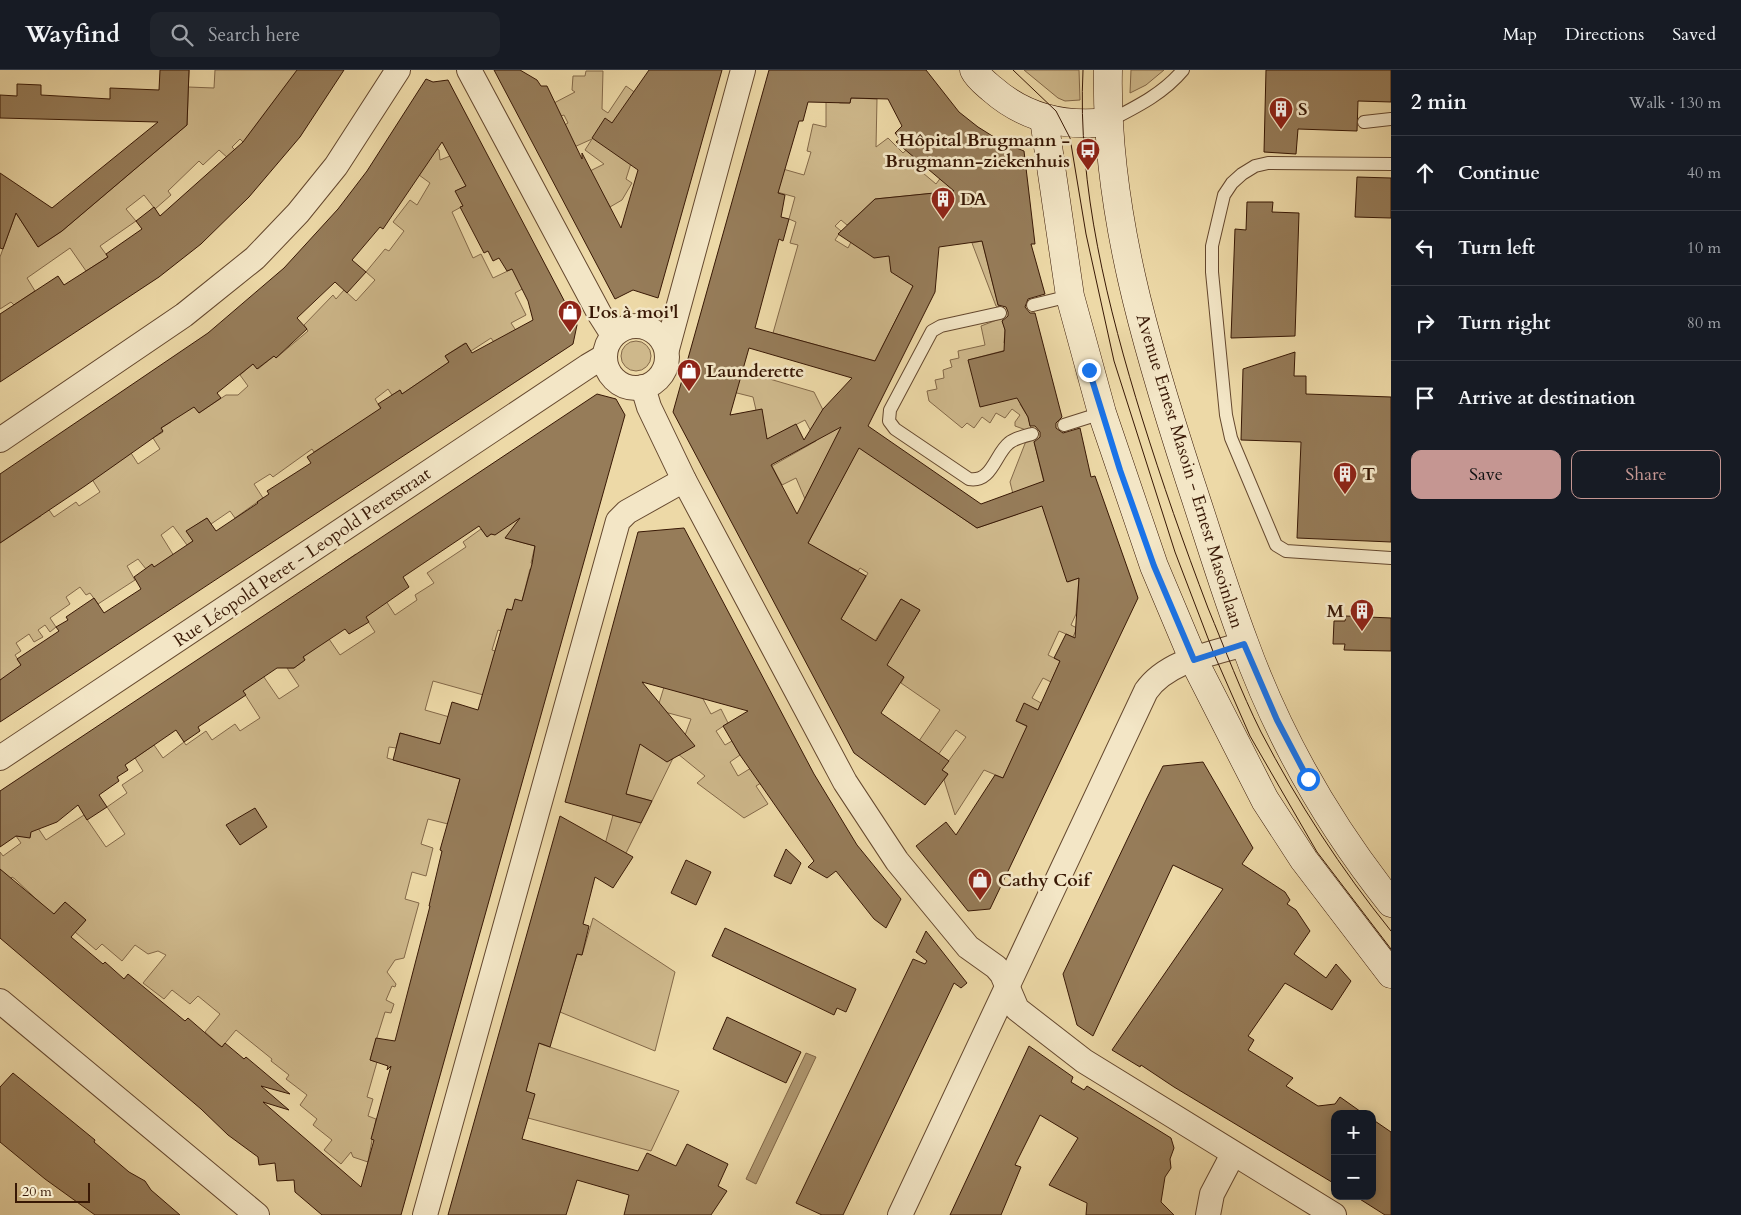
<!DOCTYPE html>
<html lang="en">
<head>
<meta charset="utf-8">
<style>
  body { margin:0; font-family:Cardo,serif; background:#20242c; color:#f1f3f6 }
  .controls { position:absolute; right:15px; bottom:15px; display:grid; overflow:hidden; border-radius:10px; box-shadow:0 2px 12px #0003 }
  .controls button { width:45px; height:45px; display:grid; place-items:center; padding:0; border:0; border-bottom:1px solid #363941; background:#171b24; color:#f1f3f6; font:25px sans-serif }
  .scale { position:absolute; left:15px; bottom:12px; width:75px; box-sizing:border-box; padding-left:5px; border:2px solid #381805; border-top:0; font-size:14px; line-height:18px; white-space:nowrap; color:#381805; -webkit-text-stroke:4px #f3e6c6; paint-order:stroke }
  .stop { position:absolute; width:15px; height:15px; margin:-11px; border:4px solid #1a73e8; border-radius:50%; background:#fff }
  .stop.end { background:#1a73e8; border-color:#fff; box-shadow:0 1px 5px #0008 }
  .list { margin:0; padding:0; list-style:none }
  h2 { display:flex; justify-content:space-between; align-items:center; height:65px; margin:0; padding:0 20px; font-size:21px }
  h2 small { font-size:16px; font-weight:400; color:#9ea1a6 }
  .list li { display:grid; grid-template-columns:32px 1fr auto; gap:15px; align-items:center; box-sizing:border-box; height:75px; padding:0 20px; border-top:1px solid #363941 }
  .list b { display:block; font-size:19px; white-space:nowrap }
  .list em { font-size:16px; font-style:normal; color:#9ea1a6 }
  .actions { display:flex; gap:10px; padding:15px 20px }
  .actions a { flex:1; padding:11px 0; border:1px solid #c59692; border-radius:10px; text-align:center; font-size:18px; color:#c59692 }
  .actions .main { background:#c59692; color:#111 }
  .icon { flex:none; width:28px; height:28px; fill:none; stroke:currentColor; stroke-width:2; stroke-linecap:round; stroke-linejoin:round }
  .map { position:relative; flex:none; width:1391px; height:1145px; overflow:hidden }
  header { display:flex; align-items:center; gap:30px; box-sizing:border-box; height:70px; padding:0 25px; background:#171b24; border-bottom:1px solid #363941 }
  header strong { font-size:24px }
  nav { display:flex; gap:28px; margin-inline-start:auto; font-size:18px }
  .search { width:350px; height:45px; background:#20242c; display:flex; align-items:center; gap:12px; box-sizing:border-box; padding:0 18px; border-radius:10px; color:#9ea1a6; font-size:19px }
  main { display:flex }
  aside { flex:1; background:#171b24 }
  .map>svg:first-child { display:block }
</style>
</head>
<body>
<header>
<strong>Wayfind</strong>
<div class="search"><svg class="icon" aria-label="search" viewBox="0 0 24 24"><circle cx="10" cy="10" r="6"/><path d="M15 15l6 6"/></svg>Search here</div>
<nav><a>Map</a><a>Directions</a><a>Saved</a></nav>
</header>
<main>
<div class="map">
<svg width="1391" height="1145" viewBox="0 0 1391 1145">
  <rect width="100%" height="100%" fill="#edd9a7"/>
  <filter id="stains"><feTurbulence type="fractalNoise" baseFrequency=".004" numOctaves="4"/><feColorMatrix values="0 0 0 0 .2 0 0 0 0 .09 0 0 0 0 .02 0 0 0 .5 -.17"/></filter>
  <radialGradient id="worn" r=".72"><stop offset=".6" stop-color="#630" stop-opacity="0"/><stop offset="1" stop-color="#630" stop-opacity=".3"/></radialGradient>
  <!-- green -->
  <g fill="#ceb88b" stroke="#836848">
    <path d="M189 0 188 17 214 18 215 0H299L245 74 240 69 232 77 236 81 229 89 219 80 203 95 199 91 168 121 171 125 155 139 144 125 126 139 136 151 100 176 108 187 86 201 70 178 27 208 35 221 14 235 11 232 0 239V187L16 143 38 177 62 161 187 55Z"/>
    <path d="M1024 0H1079L1080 30 1065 31 1058 28Z"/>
    <path d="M1131 0H1164L1146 15 1130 23Z"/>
    <path d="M586 1H603L602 39 608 43 626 16 665 44 632 90 626 109 632 113 622 130 610 137 590 101 604 94 585 80 592 69 572 78 561 57 568 53 564 45 561 46 554 33 575 22 572 20 573 6H585Z"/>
    <path d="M826 26 840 33H850L851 28 877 29 876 77 888 68 903 83 913 74 920 81 910 92 936 114 956 87 976 119 875 129 847 155 841 150 835 156 841 161 835 170 848 178 851 172 889 186 913 216 875 291 773 263 798 175 790 173 796 152 789 149 795 127 777 122 783 99 804 105 811 82 807 81 813 54 826 57Z"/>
    <path d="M429 74 439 80 440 90 450 86 466 116 456 121 463 136 452 142 473 188 481 184 493 208 514 198 524 218 515 223 526 245 511 253 519 265 498 278 491 268 471 281 465 273 445 286 449 292 402 324 400 320 392 325 388 319 375 329 381 339 314 382 312 379 273 407 270 404 254 414 263 428 235 448 230 441 211 454 207 448 187 461 193 471 187 475 173 456 161 465 174 486 155 498 146 499 138 489 127 496 135 510 98 534 90 523 86 525 80 517 66 527 70 534 50 548 56 557 50 562 45 555 38 560 43 567 34 572 29 564 16 573 21 581 15 585 25 601 0 610V473L41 446 37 439 45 434 54 447 76 432 79 436 100 422 90 406 131 383 138 394 160 379 153 368 163 362 161 358 171 352 164 341 186 325 199 343 226 325H238L248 316 240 305 253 294 258 299 274 286 276 288 308 261 304 255 333 225 336 229 344 220 356 231 375 210 366 202 385 179 389 181 404 161 393 152 410 130 417 135 430 113 419 105Z"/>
    <path d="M982 171 999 238 996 236 972 173Z"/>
    <path d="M1002 248 1005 260 1004 273 1010 279 968 290 1022 326 1023 332 1020 334 1028 347 1031 358 1026 360 1015 356V352L1020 345 1012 339 1005 348 996 343 990 353 982 347 974 358 967 353 962 358 929 331 927 321 937 319 935 310 944 308 943 300 952 297 950 290 959 288 958 281 985 275 981 256Z"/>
    <circle cx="636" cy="286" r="15"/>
    <path d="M739 300 814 322 823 340 846 349 805 429 796 408 782 415 772 396 816 371 805 350 764 371 737 349 756 340 753 327 733 322Z"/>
    <path d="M1033 367 1068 512 1079 508 1076 544 1071 555 1077 558 1073 567 1059 561 1048 585 1060 591 1051 612 1043 608 1032 628 1041 633 1038 640 1024 634 1016 651 1028 657 1003 708 984 700 955 745 944 710 948 704 942 700 966 667 956 660 938 685 919 671 940 640 901 613 904 607 894 600 867 626 920 540 901 529 875 571 841 549 868 503 860 498 858 501 819 480 805 479 859 377 977 458 1018 444 1010 412 1026 371Z"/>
    <path d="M523 443 513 470 535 476 531 493 536 495 535 499H530L522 531 512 540 507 539 501 561 498 560 492 580 498 582 487 626 433 611 425 640 481 656 472 683 400 663 396 678 389 677 387 688 460 709 448 754 428 749 421 774 433 778 426 806 412 802 405 829 419 833 404 888 395 890 387 902 396 914 395 917 392 916 386 930 394 934 391 943 385 942 370 990 377 992 367 1027 373 1029 368 1046 376 1049 368 1092 353 1087 351 1082 341 1094 324 1080 332 1070 313 1055 317 1049 300 1035 307 1025 286 1009 289 1005 271 991 272 989 236 960 222 977 205 962 220 944 198 926 190 934 172 920 164 929 143 913 166 885 158 881 148 884 135 875 122 891 102 874 96 880 75 862 86 850 65 832 53 845 15 809 12 807 8 811 0 805V782L3 786 21 773 16 766 30 767 32 749 46 770 84 745 106 777 125 764 107 737 127 723 122 715 143 701 135 688 154 675 163 688 184 672 186 675 206 661 212 670 235 654 240 661 260 648 235 609 257 597 279 629 299 616 287 598H294L305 590 303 586 329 569 340 585 375 562 334 499 356 484 395 545 417 530 415 525 434 513 427 503 466 477 463 472 481 459 487 467Z"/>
    <path d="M664 617 702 627 711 644 721 639 728 653 716 661 725 675 732 671 740 685 730 692 738 706 751 698 761 713 756 716 768 734 744 748 697 713 705 706 678 684 691 649 657 640Z"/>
    <path d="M636 672 674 686 652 731 616 721Z"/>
    <path d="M613 745 641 753 620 795 601 789Z"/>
    <path d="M593 848 675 902 655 981 560 942 577 884 582 885Z"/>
    <path d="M535 972 679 1021 651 1081 528 1048 526 1021 532 998Z"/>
  </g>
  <!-- water -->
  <path fill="#af9770" stroke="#7f6445" d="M806 983 816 987 756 1114 746 1109Z"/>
  <!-- building -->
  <g fill="#967c59" stroke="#381805" fill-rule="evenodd">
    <path d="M160 0H189L187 55 62 161 38 177 16 143 3 179 0 178V103L52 138 158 52 0 48V25L17 26V14L41 15V25L110 29V18L159 20Z"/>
    <path d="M297 0H344L300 67 249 127 201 174 159 207 0 312V244L58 206 64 215 108 187 106 184 142 159 136 151 154 137 160 146 243 72Z"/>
    <path d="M494 0H520L537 10 541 16H547L582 89V83L621 158 638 100 592 68 605 48 612 53 649 0H722L658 228 633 220 615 229Z"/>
    <path d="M769 0H926L959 42 978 57 1002 72 1024 81 1035 174H1031L1045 224 1028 229 1025 237 1030 243H1035L1062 347 1056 353V358L1063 363 1080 358 1091 407 1095 406 1138 528 990 839 968 841 916 776 946 752 956 765 995 705 1003 708 1027 656 1016 651 1024 633 1038 640 1060 591 1054 588 1066 564 1075 568 1079 508 1067 512 1042 436 977 458 859 378 808 473 866 506 841 549 876 571 901 529 920 540 887 595 904 607 881 643 949 691 942 700 948 704 925 735 854 683 673 342ZM851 28 888 29 902 56 895 63 900 69 896 72 954 121 875 129 838 164 874 188 889 186 891 202 913 216 875 291 755 258 779 169 783 171 789 149 781 147 785 125 778 123 799 51H803L808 32 850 33ZM982 171 998 235 1006 237 1008 242V246L1002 251 1005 260 1004 281 968 290 980 337 1017 328 1028 347 1030 356H1035L1040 362V367L1034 372 1044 411 981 434 868 356 935 222 939 177ZM749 278 852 308 823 339 804 370 796 354 767 369 762 339 730 345ZM841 357 797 444 771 395Z"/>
    <path d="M1266 0H1391V32L1358 31 1357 61 1298 59 1296 84 1264 82Z"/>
    <path d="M426 9 433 12 448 10 577 255 573 274 0 652V610L21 595 17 589 59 561 56 557 68 550 66 547 94 528 104 543 141 519 134 507 152 494 154 497 193 471 186 461 207 448 216 461 258 433 257 432 269 424 267 421 311 393 307 387 381 338 378 334 400 320 402 324 449 292 445 286 466 273 472 283 533 250 528 231 512 199 507 201 499 188 493 191 488 181 484 183 460 137 463 136 455 121 466 116 442 72 383 159 380 157 352 190 366 202 347 223 335 212 297 248 307 259 276 288 274 286 257 299 253 294 217 323 221 328 199 343 194 337 161 358 163 361 85 416 0 473V404L208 263 284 198 338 139 367 101Z"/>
    <path d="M1357 107 1391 108V148L1355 147Z"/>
    <path d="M1247 132H1273L1272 142 1299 143 1295 266 1231 268 1235 159 1246 160Z"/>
    <path d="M1295 282 1294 306H1306V324L1391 327V472L1297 468 1301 372 1241 370 1243 299Z"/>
    <path d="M597 324 616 329 625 345 401 1145H322L295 1122 294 1110 277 1111 275 1093 259 1095 258 1087 228 1065 201 1039 0 868V799L54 844 65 832 86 850 71 867 103 894 105 892 124 909 128 904 185 951 188 948 219 975 222 977 225 973 244 989 246 987 290 1024 261 1016 289 1040 263 1032 361 1117 374 1070 371 1069 391 996 387 1000 388 996 370 990 376 968 395 971 430 836H429L442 781 440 780 460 709 393 690 400 663 440 674 452 632 478 640 507 539 512 540 515 529 522 531 532 494 535 476 505 468 520 448 495 465 491 464 487 467 479 456 403 507 409 517 366 547 369 552 349 564 345 559 303 587 305 590 294 598H277L243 621 246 625 198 657 200 661 184 672 176 660 125 695 128 700 117 707 119 711 99 725 107 737 87 750 78 735 57 752 31 762 30 768 16 766 0 777V721Z"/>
    <path d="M684 458 814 704 857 775 901 829 886 858 874 849 836 801 827 808 808 797 814 791 740 685 723 656 748 641 642 612 695 676 667 692 640 674 626 724 652 731 641 753 565 732 638 462Z"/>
    <path d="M1346 546 1391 548V581L1344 580 1345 574H1333L1334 551H1345Z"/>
    <path d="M1203 692 1253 778 1242 794 1285 822 1290 830 1287 834 1296 840 1310 861 1294 884 1326 908 1336 894 1351 911 1332 940 1285 913 1248 966 1254 970 1248 980 1293 1008 1286 1016 1318 1036 1335 1034 1340 1027 1364 1044H1335V1114L1174 1017 1141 995 1140 997 1112 980 1223 819 1173 795 1093 966 1077 955 1063 904 1147 728 1163 696Z"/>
    <path d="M255 738 267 757 240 775 226 755Z"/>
    <path d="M560 746 633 787 613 818 595 807 583 854 589 856 582 885 577 884 550 977 539 973 526 1021 535 1024 522 1069 638 1101 647 1083 676 1096 687 1074 728 1094 718 1116 727 1121 711 1145H624L629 1125 577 1110 566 1145H448Z"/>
    <path d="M786 779 801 793 791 814 774 806Z"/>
    <path d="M686 790 711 802 696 835 671 823Z"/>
    <path d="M725 858 856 919 846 942 837 938 834 945 712 886Z"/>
    <path d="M926 861 967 913 961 918 954 913 843 1145H822L796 1133 913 889 925 894 927 891 916 882Z"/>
    <path d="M727 947 801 982 786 1013 713 979Z"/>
    <path d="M1029 976 1073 1007 1071 1012 1084 1020 1087 1016 1171 1068 1174 1078 1170 1089 1171 1098 1165 1107 1161 1132 1174 1145H1086L1087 1133 1049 1115 1078 1068 1040 1045 1015 1095 1021 1097 1001 1145H950Z"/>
    <path d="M13 1003 95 1070 94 1072 129 1102 145 1111 151 1120 180 1145H95L45 1109 0 1072V1017Z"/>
    <path d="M1372 1049 1391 1062V1145H1385L1355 1126H1372Z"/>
  </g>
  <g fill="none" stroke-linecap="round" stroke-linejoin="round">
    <defs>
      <g id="lane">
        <path d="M1109 51C1136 37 1163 24 1183 0"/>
        <path d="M1364 52 1391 49"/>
        <path d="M1391 94 1268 93 1255 96 1242 104 1232 113 1224 125 1212 176V202L1226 345 1231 368 1276 475 1286 481 1391 488"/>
        <path d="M1033 235 1070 226"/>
        <path d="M1000 243 941 256 932 261 890 340 889 351 895 359 969 409C992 413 995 384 1009 373 1015 368 1024 366 1032 364"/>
        <path d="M1064 355 1102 343"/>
      </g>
      <g id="street">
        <path d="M469 0 599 243 613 265"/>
        <circle cx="636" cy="287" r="31"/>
        <path d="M667 279 743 0"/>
        <path d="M643 317 649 337 684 410 845 712 897 791 968 877 996 897 1002 904 1017 939 1084 991 1334 1145"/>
        <path d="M0 370 184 245 255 188 298 143 336 96 398 0"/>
        <path d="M0 688 588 296 605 286"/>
        <path d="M0 931 257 1145"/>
        <path d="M425 1145 618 451 627 442 684 410"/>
        <path d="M900 1145 1146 621C1167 591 1211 584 1244 574"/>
        <path d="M1208 1145 1212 1124 1233 1084"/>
      </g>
      <g id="secondary">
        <path d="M974 0C978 8 985 13 992 19 1025 48 1064 57 1107 52"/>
        <path d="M1108 0C1105 140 1147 279 1190 411 1208 465 1224 519 1244 572 1278 666 1329 755 1391 833"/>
        <path d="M1044 49 1070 226 1102 343 1154 496 1194 591 1265 730 1304 790 1391 904"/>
      </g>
    </defs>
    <!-- lane casing -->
    <use href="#lane" stroke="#65482e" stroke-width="14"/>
    <!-- street casing -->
    <use href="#street" stroke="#65482e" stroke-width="26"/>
    <!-- secondary casing -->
    <use href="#secondary" stroke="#381805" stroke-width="29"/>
    <!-- lane -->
    <use href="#lane" stroke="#f3e6c6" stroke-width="12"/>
    <!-- street -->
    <use href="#street" stroke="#f3e6c6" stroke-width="24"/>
    <!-- secondary -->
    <use href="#secondary" stroke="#f3e6c6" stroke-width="28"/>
    <!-- tram -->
    <g stroke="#381805" stroke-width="1">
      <path d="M1013 0 1056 41 1070 68 1086 164 1114 291 1175 482 1214 584 1250 666 1317 782 1391 879"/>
      <path d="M1083 0C1077 116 1108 238 1142 348 1162 412 1184 475 1208 538 1225 579 1241 622 1261 662 1298 733 1341 799 1391 861"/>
    </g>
  </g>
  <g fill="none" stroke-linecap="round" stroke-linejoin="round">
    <!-- route -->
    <path stroke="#1a73e8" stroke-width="6" d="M1089 300 1120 400 1154 496 1194 590 1244 574 1277 650 1308 709"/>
  </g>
  <!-- icons -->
  <defs>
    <symbol id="building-pin" viewBox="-11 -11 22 30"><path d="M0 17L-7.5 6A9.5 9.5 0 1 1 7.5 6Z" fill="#8f2418" stroke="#f3e6c6"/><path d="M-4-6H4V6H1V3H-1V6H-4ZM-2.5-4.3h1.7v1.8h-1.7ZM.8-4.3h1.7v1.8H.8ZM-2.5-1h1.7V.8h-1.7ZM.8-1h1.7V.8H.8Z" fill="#fff"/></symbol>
    <symbol id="bus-pin" viewBox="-11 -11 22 30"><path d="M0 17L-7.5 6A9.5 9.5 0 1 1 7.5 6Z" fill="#8f2418" stroke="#f3e6c6"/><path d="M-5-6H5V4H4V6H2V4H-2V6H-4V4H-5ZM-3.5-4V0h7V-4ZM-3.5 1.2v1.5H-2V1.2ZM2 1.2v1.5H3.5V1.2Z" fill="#fff"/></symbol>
    <symbol id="shop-pin" viewBox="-11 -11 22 30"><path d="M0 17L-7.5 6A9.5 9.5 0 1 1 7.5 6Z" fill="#8f2418" stroke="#f3e6c6"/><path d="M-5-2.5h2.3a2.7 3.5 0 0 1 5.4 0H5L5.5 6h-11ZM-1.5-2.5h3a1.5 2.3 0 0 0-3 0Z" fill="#fff"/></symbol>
  </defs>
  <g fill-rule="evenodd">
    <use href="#building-pin" x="1267" y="25" width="28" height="38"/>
    <use href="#bus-pin" x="1074" y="66" width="28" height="38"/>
    <use href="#building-pin" x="929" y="115" width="28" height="38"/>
    <use href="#shop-pin" x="556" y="228" width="28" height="38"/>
    <use href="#shop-pin" x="675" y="287" width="28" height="38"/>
    <use href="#building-pin" x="1331" y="390" width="28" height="38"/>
    <use href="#building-pin" x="1348" y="527" width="28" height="38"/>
    <use href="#shop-pin" x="966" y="796" width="28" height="38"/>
  </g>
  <g text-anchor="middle" stroke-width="5" stroke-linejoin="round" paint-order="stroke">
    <!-- poi labels -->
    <g font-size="18" font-weight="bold" fill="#381805" stroke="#f3e6c6" text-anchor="start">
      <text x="1298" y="45">S</text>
      <text x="1070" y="76" text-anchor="end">Hôpital Brugmann -<tspan x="1070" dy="21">Brugmann-ziekenhuis</tspan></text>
      <text x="960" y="135">DA</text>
      <text x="588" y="248">L'os à moi'l</text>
      <text x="706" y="307">Launderette</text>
      <text x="1362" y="410">T</text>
      <text x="1344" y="547" text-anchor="end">M</text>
      <text x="998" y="816">Cathy Coif</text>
    </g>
    <!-- street labels -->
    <g font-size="18" fill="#381805" stroke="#f3e6c6">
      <text transform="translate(1190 401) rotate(73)" y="6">Avenue Ernest Masoin - Ernest Masoinlaan</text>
      <text transform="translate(302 487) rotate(-34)" y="6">Rue Léopold Peret - Leopold Peretstraat</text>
    </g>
  </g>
  <rect width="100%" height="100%" filter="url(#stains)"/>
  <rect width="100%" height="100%" fill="url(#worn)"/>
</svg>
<div class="controls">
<button>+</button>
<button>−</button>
</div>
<div class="scale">20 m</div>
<div class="stop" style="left:1308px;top:709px"></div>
<div class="stop end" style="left:1089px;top:300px"></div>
</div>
<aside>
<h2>2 min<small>Walk · 130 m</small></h2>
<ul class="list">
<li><svg class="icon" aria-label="ahead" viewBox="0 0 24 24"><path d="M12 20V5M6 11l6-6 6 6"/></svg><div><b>Continue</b></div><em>40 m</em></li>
<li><svg class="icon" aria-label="left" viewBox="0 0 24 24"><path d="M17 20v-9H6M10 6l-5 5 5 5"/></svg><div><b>Turn left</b></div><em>10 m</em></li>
<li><svg class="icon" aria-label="right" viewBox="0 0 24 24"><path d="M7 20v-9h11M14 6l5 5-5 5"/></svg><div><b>Turn right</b></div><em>80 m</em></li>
<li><svg class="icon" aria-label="arrive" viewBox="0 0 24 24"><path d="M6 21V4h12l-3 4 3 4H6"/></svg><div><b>Arrive at destination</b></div></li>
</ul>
<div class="actions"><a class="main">Save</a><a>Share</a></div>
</aside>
</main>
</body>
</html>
